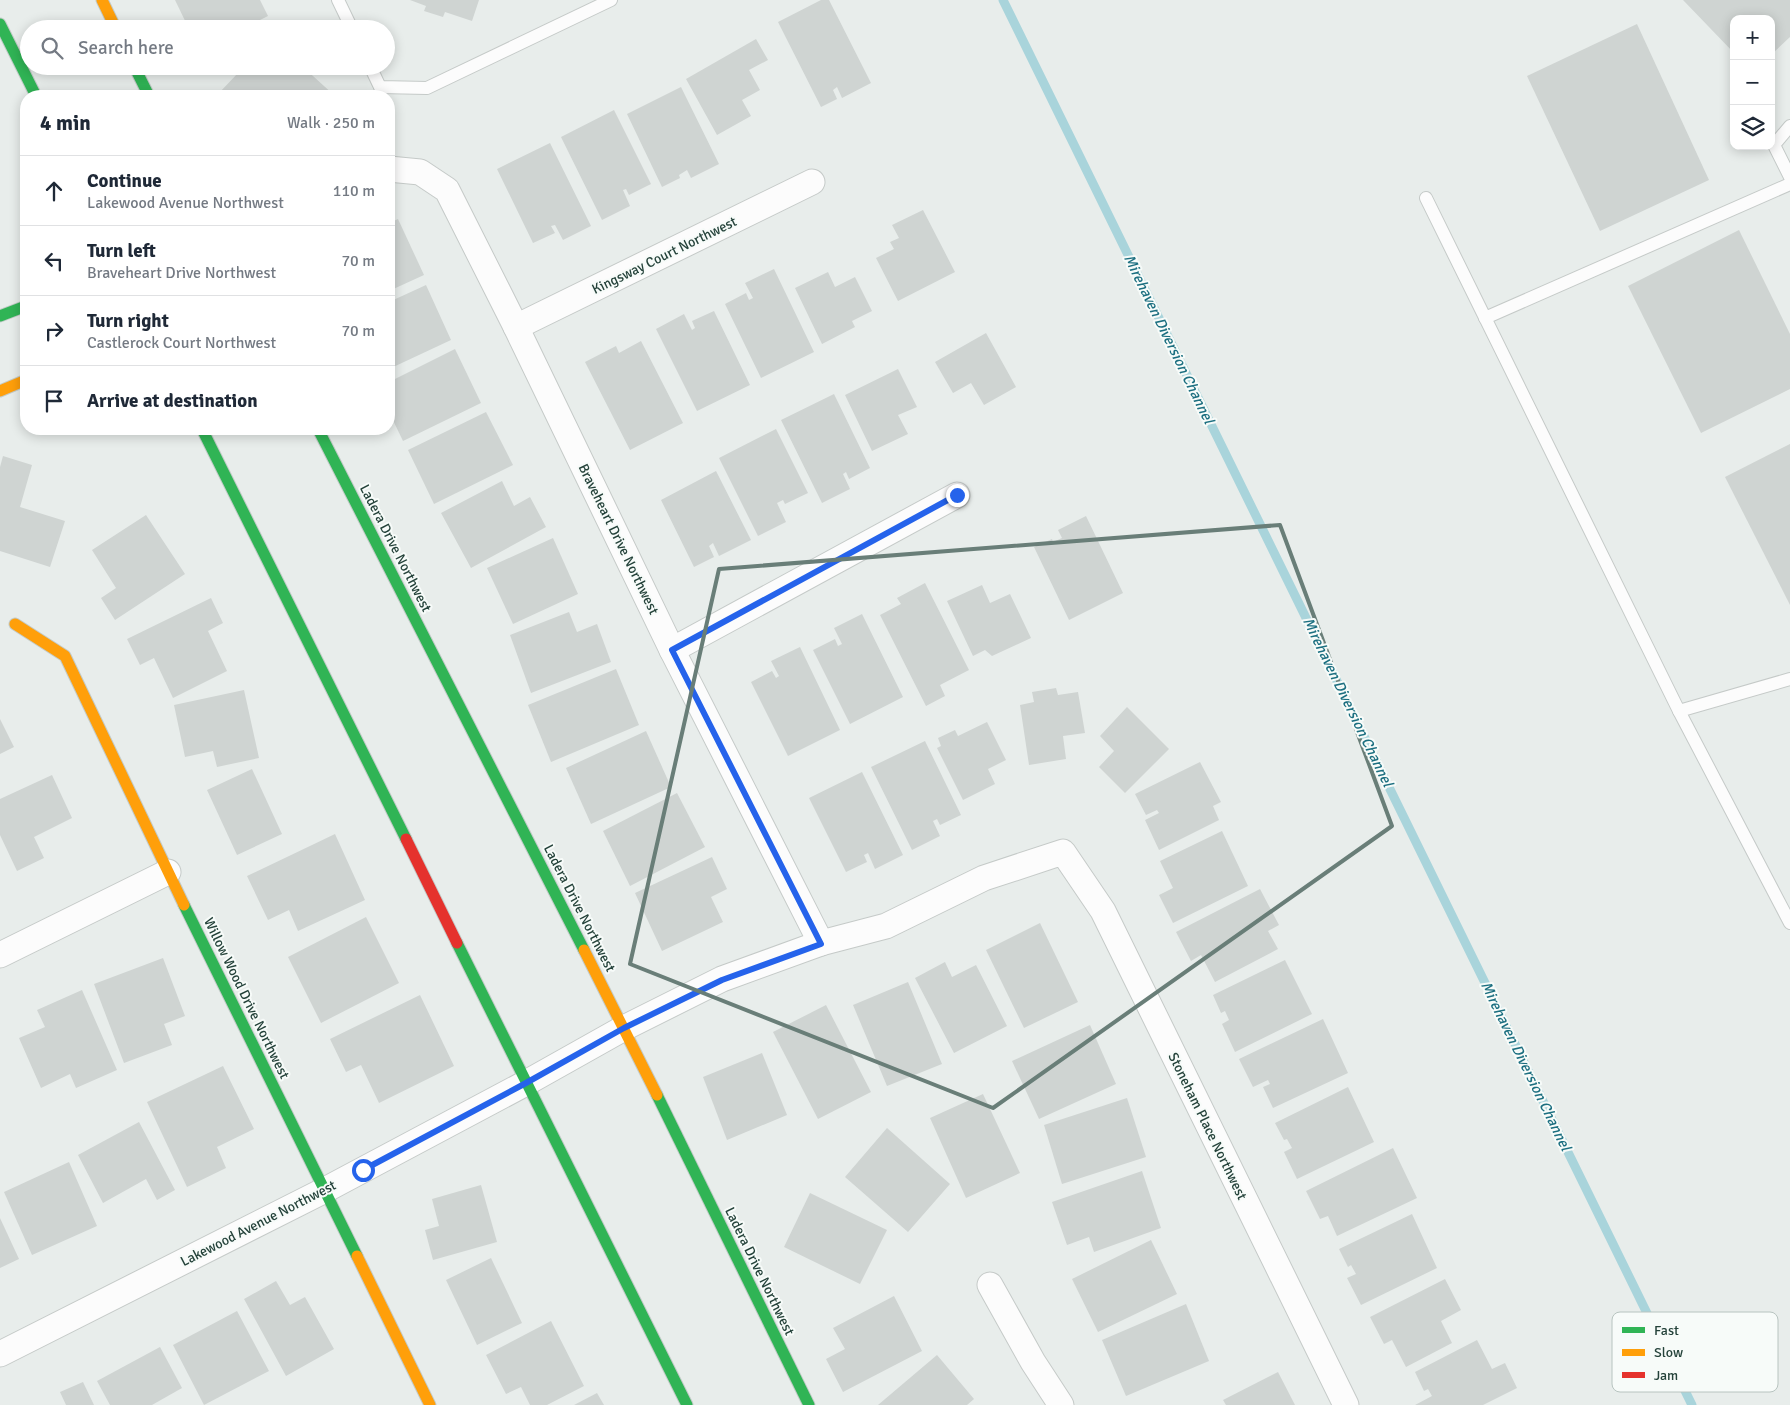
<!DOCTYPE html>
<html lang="en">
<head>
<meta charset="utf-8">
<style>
  body { margin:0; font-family:Signika,sans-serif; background:#f6f6f7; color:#1f2937 }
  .controls { position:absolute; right:15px; top:15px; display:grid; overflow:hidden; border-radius:10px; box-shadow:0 2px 12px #0003 }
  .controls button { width:45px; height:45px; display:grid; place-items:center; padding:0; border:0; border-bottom:1px solid #e0e1e3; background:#fff; color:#1f2937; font:25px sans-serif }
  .stop { position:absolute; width:15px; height:15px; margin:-11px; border:4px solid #2563eb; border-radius:50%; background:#fff }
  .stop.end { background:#2563eb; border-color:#fff; box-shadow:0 1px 5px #0008 }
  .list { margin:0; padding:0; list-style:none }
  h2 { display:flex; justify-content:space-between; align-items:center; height:65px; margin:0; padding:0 20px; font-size:21px }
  h2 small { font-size:16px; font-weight:400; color:#747a83 }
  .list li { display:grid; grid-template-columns:32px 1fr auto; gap:15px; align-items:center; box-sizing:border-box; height:70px; padding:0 20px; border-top:1px solid #e0e1e3 }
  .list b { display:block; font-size:19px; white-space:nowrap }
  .list p { margin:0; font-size:16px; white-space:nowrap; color:#747a83 }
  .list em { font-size:16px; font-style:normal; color:#747a83 }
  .icon { flex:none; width:28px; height:28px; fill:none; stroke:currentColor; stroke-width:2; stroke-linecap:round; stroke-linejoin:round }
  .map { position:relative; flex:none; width:1790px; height:1405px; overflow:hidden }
  .search { position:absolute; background:#fff; box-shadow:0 2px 12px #0003; left:20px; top:20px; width:375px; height:55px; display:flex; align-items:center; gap:12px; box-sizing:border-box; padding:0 18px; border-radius:28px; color:#747a83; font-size:19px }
  .panel { position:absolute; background:#fff; box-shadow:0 2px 12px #0003; left:20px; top:90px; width:375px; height:345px; border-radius:20px }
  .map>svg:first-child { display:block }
</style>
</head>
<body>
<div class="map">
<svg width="1790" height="1405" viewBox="0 0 1790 1405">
  <rect width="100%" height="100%" fill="#e8edeb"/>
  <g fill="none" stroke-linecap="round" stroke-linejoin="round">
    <!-- stream -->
    <path stroke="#a9d4db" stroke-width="9" d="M1003 0 1692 1405"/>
  </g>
  <!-- building -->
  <g fill="#cfd4d2">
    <path d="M175 0H260L268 16 242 29H189Z"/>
    <path d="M410 0H479L472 21 445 12 443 17 424 11 426 6Z"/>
    <path d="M821 0H829L871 83 842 98 837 87 833 90 837 99 821 107 778 22Z"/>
    <path d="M1683 0H1790V37L1771 55V19H1734V53Z"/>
    <path d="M1637 24 1709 180 1600 231 1527 76Z"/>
    <path d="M756 39 768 60 749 70 760 90 742 100 751 116 717 135 686 79Z"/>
    <path d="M238 66H302L335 96H222L219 93 238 73 234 70Z"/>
    <path d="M681 87 719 164 691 178 687 170 679 175 680 178 662 187 627 114Z"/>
    <path d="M614 110 651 184 629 195 626 189 623 190 630 206 602 220 561 137Z"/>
    <path d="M550 143 591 226 563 240 555 225 551 226 555 233 533 243 497 169Z"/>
    <path d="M923 210 955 272 898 301 876 258 894 249 890 242 899 238 892 225Z"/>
    <path d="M398 219 424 275 389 291V223Z"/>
    <path d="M1739 230 1790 334V389L1701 433 1628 286Z"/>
    <path d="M774 269 814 352 761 378 725 304 746 293 749 300 753 298 745 283Z"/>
    <path d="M828 272 835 287 855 277 872 311 852 321 855 327 822 344 795 288Z"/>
    <path d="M426 285 451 340 389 369V302Z"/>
    <path d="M714 311 750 385 697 411 656 329 684 314 692 330 695 328 692 321Z"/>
    <path d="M986 333 1016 387 984 405 971 383 953 393 935 362Z"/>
    <path d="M641 341 683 423 630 450 585 362 616 346 619 353Z"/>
    <path d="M455 349 481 403 403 441 389 412V382Z"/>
    <path d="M898 369 917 407 898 415 908 434 872 451 845 395Z"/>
    <path d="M834 394 870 468 849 479 846 472 843 474 850 489 822 503 781 420Z"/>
    <path d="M486 412 513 465 434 504 408 450Z"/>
    <path d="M776 429 808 493 785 504 783 500 777 503 786 522 758 536 719 458Z"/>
    <path d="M1790 444V605L1725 477Z"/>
    <path d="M3 456 32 465 20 507 65 521 50 567 0 551V467Z"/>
    <path d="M716 471 751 540 719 556 713 543 709 546 714 557 694 567 661 500Z"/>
    <path d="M502 481 514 506 530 497 546 527 471 568 441 513Z"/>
    <path d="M146 515 185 574 115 620 101 598 116 588 92 550Z"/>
    <path d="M1086 516 1123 593 1069 620 1034 547 1052 539 1053 542 1062 538 1058 530Z"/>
    <path d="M553 538 578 594 513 624 487 568Z"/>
    <path d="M925 583 969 670 940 685 945 696 926 706 880 615 901 604 897 598Z"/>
    <path d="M982 585 990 603 1010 594 1031 638 992 656 985 650 973 656 947 601Z"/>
    <path d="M211 598 223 623 208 631 227 671 173 698 154 658 140 665 127 639Z"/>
    <path d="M569 612 577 632 597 624 611 662 531 693 510 635Z"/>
    <path d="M862 614 903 697 850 724 813 650 835 639 838 646 842 644 834 628Z"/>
    <path d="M800 647 840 730 788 756 751 682 772 671 776 678 779 676 771 661Z"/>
    <path d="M616 669 639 725 551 762 528 705Z"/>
    <path d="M1056 688 1058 695 1078 692 1085 733 1063 736 1066 759 1029 765 1020 705 1034 702 1032 692Z"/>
    <path d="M244 690 259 758 217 767 213 751 185 757 174 705Z"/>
    <path d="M1127 707 1169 749 1125 793 1099 767 1114 751 1100 736Z"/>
    <path d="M0 719 14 747 0 754Z"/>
    <path d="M987 722 1006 760 988 769 995 784 963 800 937 748 941 746 938 738 955 730 958 736Z"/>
    <path d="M646 731 671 787 591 824 566 768Z"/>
    <path d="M925 741 961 815 940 825 937 819 933 821 940 836 912 850 871 767Z"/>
    <path d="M1200 762 1221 802 1213 806 1219 820 1159 850 1145 820 1159 813 1157 810 1146 815 1135 794Z"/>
    <path d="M252 769 282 834 237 855 207 790Z"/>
    <path d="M862 772 903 855 875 869 868 853 864 855 867 862 846 872 809 798Z"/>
    <path d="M52 775 72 818 34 837 44 858 17 871 0 835V799Z"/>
    <path d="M677 793 705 847 630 886 603 831Z"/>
    <path d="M1222 831 1248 886 1173 923 1159 895 1173 888 1160 861Z"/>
    <path d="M335 834 365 900 298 931 289 910 268 920 247 876Z"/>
    <path d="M712 857 727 889 711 897 723 922 662 951 635 893Z"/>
    <path d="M1260 889 1279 925 1268 931 1278 949 1215 982 1201 955 1191 961 1176 932Z"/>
    <path d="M366 917 399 983 321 1023 288 957Z"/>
    <path d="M1040 923 1078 1002 1024 1028 986 950Z"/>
    <path d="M163 958 185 1016 164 1024 172 1045 124 1063 94 984Z"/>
    <path d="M1285 960 1312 1014 1235 1052 1222 1024 1229 1020 1225 1011 1221 1013 1213 995Z"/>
    <path d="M945 962 952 977 976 965 1007 1026 954 1053 915 978Z"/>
    <path d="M908 982 942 1064 887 1086 853 1005Z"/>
    <path d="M82 990 117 1070 76 1088 70 1074 41 1088 19 1038 45 1027 37 1010Z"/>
    <path d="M420 995 454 1066 379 1103 361 1065 346 1072 330 1039Z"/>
    <path d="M826 1005 871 1092 818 1119 773 1032Z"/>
    <path d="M1323 1019 1348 1073 1273 1108 1263 1087 1270 1084 1268 1080 1253 1087 1239 1059Z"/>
    <path d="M1090 1025 1116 1084 1039 1119 1012 1061Z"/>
    <path d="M762 1053 787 1115 727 1140 703 1077Z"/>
    <path d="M223 1066 254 1129 217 1147 226 1168 187 1187 147 1102Z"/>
    <path d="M1348 1087 1374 1142 1297 1179 1284 1152 1292 1148 1287 1139 1284 1140 1275 1123Z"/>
    <path d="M983 1094 1020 1173 966 1198 930 1118Z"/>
    <path d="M1127 1098 1146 1157 1062 1184 1044 1125Z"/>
    <path d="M139 1122 175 1190 157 1200 146 1179 103 1203 78 1155Z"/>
    <path d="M887 1128 950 1184 908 1232 845 1177Z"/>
    <path d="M1393 1148 1417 1198 1337 1236 1328 1216 1320 1219 1306 1191Z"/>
    <path d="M69 1162 97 1226 32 1255 4 1192Z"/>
    <path d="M1142 1171 1161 1228 1094 1252 1089 1237 1067 1245 1052 1202Z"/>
    <path d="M481 1185 497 1242 433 1260 425 1230 439 1226 432 1199Z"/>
    <path d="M810 1193 887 1230 860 1284 784 1247Z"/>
    <path d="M1412 1214 1437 1268 1361 1305 1347 1278 1356 1274 1351 1265 1348 1267 1339 1249Z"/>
    <path d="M0 1218 19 1259 0 1268Z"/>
    <path d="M1151 1240 1177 1294 1098 1332 1072 1279Z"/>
    <path d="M491 1258 522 1323 477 1345 446 1280Z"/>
    <path d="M1445 1279 1461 1310 1441 1321 1452 1343 1406 1367 1392 1340 1384 1344 1370 1317Z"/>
    <path d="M276 1281 290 1305 305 1297 334 1349 286 1376 244 1299Z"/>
    <path d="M894 1296 922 1351 843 1392 826 1359 845 1349 833 1328Z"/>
    <path d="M1186 1304 1209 1361 1126 1396 1102 1340Z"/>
    <path d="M237 1311 269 1371 204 1405 173 1345Z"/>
    <path d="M551 1321 584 1386 547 1405H530L521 1387 506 1394 486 1355Z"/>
    <path d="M1477 1340 1492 1369 1505 1363 1517 1388 1483 1405H1415L1432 1396 1428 1389 1424 1391 1415 1372Z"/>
    <path d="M160 1347 182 1388 152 1405H110L97 1381Z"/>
    <path d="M937 1355 974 1399 967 1405H878Z"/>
    <path d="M1278 1372 1295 1405H1226L1223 1400Z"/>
    <path d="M83 1382 94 1405H66L60 1392Z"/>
    <path d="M597 1393 604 1405H574Z"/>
  </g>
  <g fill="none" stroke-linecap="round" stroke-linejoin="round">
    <defs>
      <g id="lane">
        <path d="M338 0 352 29"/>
        <path d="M370 66 380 87 427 88 611 0"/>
        <path d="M1790 126 1774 145 1790 177"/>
        <path d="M1426 198 1679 711 1790 679"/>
        <path d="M1485 318 1790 184"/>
        <path d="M1679 711 1790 923"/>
      </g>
      <g id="street">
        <path d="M389 169 420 172 447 190 516 327 672 650 821 943"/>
        <path d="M516 327 812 182"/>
        <path d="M672 650 957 495"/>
        <path d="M0 955 168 872"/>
        <path d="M990 1285 1033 1362 1061 1405"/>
        <path d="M0 1354 325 1190 526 1083 624 1028 722 979 821 943 886 926 984 878 1063 852 1103 911 1346 1405"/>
      </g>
      <g id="fast">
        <path d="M0 24 36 96"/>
        <path d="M134 66 149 96"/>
        <path d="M0 316 26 306"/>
        <path d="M202 429 406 839"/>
        <path d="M318 429 584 950"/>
        <path d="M184 905 357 1256"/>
        <path d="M457 943 687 1405"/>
        <path d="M657 1095 809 1405"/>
      </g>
      <g id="slow">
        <path d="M102 0 116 29"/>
        <path d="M0 391 26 380"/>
        <path d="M15 624 65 656 184 905"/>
        <path d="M584 950 657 1095"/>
        <path d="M357 1256 430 1405"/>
      </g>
      <path id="jam" d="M406 839 457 943"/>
    </defs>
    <!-- lane casing -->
    <use href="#lane" stroke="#c5cac8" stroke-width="14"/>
    <!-- street casing -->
    <use href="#street" stroke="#c5cac8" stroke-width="27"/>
    <!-- fast casing -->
    <use href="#fast" stroke="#c3cbc8" stroke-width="13"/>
    <!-- slow casing -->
    <use href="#slow" stroke="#c3cbc8" stroke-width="13"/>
    <!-- jam casing -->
    <use href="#jam" stroke="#c3cbc8" stroke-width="13"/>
    <!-- lane -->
    <use href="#lane" stroke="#fcfcfc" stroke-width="12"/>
    <!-- street -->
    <use href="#street" stroke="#fcfcfc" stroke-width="25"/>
    <!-- fast -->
    <use href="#fast" stroke="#30b455" stroke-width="11"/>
    <!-- slow -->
    <use href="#slow" stroke="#ff9f0a" stroke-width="11"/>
    <!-- jam -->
    <use href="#jam" stroke="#e5322d" stroke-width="11"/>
  </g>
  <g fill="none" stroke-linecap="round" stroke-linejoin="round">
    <!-- route -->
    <path stroke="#2563eb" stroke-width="6" d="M363 1170 526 1083 624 1028 722 980 821 944 672 650 957 495"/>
  </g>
  <!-- marked area -->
  <path fill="none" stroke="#697e78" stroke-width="4" stroke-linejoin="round" d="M1280 525 1392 826 993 1108 630 964 719 569Z"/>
  <g text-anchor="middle" stroke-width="4" stroke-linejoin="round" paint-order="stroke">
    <!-- street labels -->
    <g font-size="14" fill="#24423a" stroke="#f7fbf9">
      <text transform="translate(664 255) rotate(-26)" y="5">Kingsway Court Northwest</text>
      <text transform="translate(619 539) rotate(64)" y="5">Braveheart Drive Northwest</text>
      <text transform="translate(396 548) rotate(63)" y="5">Ladera Drive Northwest</text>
      <text transform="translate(580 908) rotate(63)" y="5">Ladera Drive Northwest</text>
      <text transform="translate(247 998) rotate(64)" y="5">Willow Wood Drive Northwest</text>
      <text transform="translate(1208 1126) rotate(64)" y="5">Stoneham Place Northwest</text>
      <text transform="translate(258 1223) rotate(-27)" y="5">Lakewood Avenue Northwest</text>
      <text transform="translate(760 1271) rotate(64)" y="5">Ladera Drive Northwest</text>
    </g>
    <!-- water labels -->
    <g font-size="15" font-style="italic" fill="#1c6f80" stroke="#f7fbf9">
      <text transform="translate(1169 339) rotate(64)" y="5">Mirehaven Diversion Channel</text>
      <text transform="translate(1348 702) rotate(64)" y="5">Mirehaven Diversion Channel</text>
      <text transform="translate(1526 1066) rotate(64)" y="5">Mirehaven Diversion Channel</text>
    </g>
  </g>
  <!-- legend -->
  <rect x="1612" y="1312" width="166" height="80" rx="8" fill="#f7fbf9" stroke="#b8c4c0" stroke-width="1"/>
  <rect x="1622" y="1327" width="23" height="6" fill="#30b455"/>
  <rect x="1622" y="1349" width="23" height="7" fill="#ff9f0a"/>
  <rect x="1622" y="1372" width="23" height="6" fill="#e5322d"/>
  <g font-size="14" fill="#24423a">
    <text x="1654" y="1335">Fast</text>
    <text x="1654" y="1357">Slow</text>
    <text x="1654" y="1380">Jam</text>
  </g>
</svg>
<div class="controls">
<button>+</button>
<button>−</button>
<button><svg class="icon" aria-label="layers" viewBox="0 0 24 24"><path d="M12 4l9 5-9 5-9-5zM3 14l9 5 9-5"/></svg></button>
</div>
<div class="stop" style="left:363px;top:1170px"></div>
<div class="stop end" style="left:957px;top:495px"></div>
<div class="search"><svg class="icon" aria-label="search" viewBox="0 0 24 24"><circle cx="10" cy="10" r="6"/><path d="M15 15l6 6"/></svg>Search here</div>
<section class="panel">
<h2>4 min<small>Walk · 250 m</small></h2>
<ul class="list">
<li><svg class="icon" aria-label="ahead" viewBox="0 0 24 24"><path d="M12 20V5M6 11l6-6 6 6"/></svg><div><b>Continue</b><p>Lakewood Avenue Northwest</p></div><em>110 m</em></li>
<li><svg class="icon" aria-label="left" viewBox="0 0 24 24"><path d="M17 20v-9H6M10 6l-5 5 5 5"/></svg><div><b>Turn left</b><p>Braveheart Drive Northwest</p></div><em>70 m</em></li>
<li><svg class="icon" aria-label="right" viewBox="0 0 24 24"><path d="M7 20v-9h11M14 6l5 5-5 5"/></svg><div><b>Turn right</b><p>Castlerock Court Northwest</p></div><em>70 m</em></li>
<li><svg class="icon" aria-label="arrive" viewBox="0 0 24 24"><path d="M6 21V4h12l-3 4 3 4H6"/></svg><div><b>Arrive at destination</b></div></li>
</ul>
</section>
</div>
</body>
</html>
